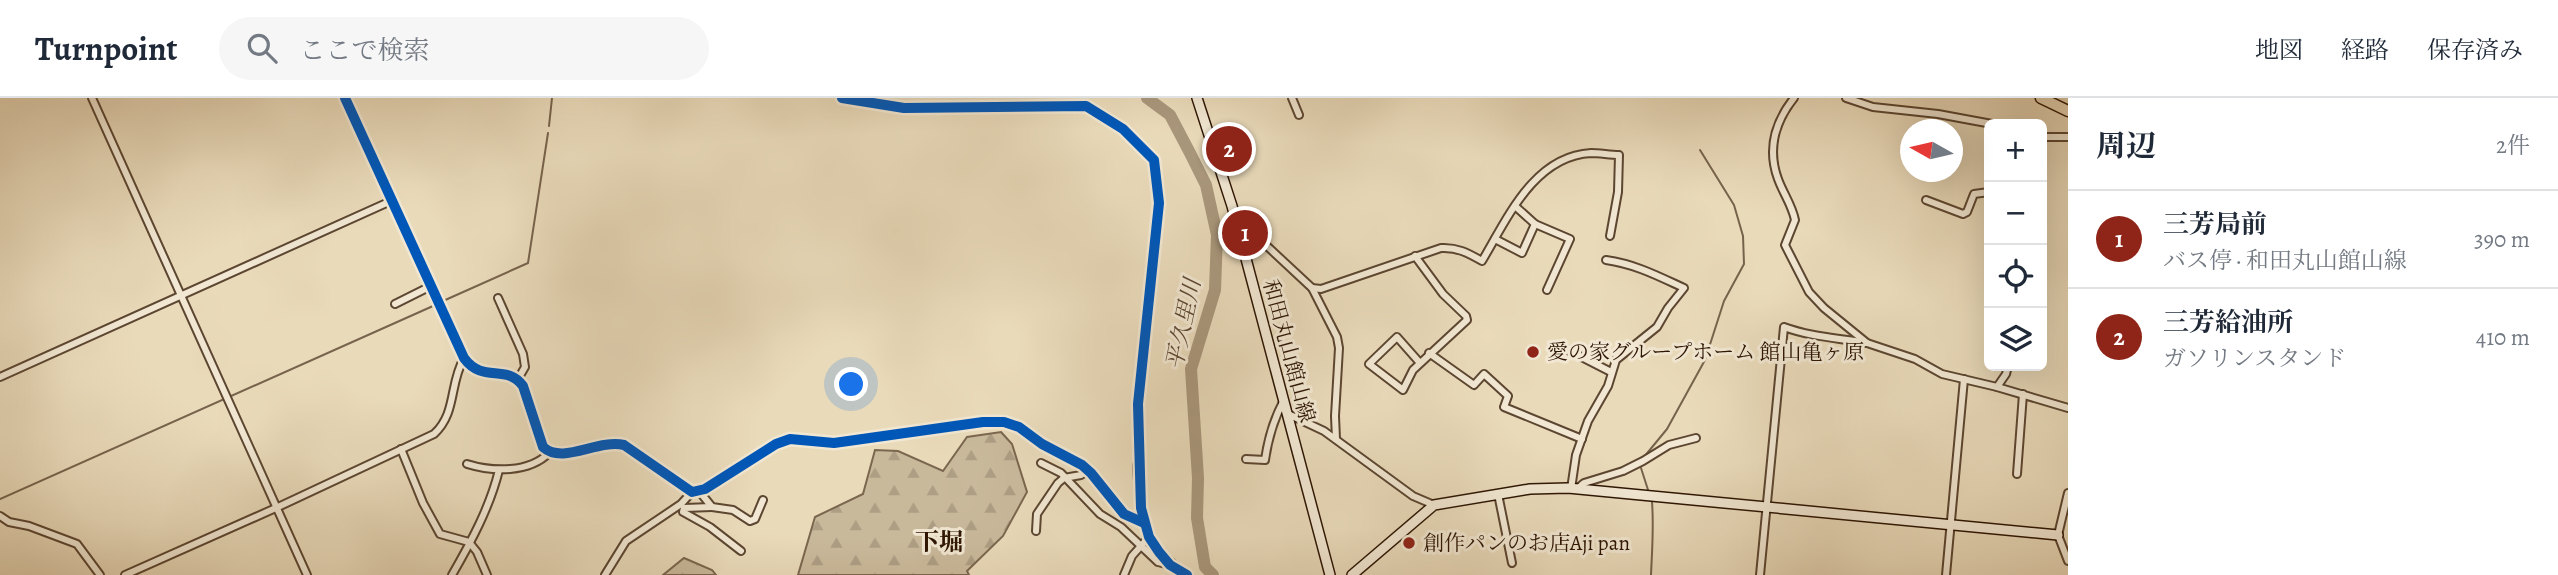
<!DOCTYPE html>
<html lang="ja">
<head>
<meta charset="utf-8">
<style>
  body { margin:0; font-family:Alegreya,"Noto Serif JP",serif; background:#f6f6f7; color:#1f2937 }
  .controls { position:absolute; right:21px; top:21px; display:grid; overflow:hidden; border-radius:10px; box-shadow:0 7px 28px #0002 }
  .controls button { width:63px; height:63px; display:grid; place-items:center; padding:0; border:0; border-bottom:2px solid #e0e1e3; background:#fff; color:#1f2937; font:35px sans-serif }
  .compass { position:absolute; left:1900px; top:21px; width:63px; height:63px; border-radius:50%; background:#fff; box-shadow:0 7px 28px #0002; rotate:278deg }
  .you { position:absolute; left:852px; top:287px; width:24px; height:24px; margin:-18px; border:5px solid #fff; border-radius:50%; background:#1a73e8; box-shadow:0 0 0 10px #1a73e833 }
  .badge { display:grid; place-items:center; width:46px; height:46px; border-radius:50%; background:#8f2418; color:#fff; font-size:23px; font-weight:700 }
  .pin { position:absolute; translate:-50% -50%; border:4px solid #fff; box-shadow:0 2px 7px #0006 }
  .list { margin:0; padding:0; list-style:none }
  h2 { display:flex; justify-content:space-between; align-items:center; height:91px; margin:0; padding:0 28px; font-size:30px }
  h2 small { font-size:23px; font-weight:400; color:#747a83 }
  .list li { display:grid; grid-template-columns:46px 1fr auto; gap:21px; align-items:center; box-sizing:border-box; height:98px; padding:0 28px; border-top:2px solid #e0e1e3 }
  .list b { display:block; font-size:26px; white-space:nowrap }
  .list p { margin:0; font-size:23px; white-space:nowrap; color:#747a83 }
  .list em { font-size:23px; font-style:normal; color:#747a83 }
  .icon { flex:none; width:38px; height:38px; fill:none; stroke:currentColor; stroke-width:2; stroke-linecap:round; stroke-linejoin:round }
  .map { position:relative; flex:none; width:2068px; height:477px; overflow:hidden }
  header { display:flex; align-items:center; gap:42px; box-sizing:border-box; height:98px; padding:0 35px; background:#fff; border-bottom:2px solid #e0e1e3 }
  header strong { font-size:33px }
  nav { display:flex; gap:38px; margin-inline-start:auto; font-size:24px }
  .search { width:490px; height:63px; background:#f6f6f7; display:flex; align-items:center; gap:18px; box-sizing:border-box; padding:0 24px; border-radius:38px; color:#747a83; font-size:26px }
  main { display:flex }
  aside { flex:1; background:#fff }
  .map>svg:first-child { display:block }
</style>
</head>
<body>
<header>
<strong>Turnpoint</strong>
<div class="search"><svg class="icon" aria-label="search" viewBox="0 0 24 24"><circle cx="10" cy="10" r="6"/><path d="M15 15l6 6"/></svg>ここで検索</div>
<nav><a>地図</a><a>経路</a><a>保存済み</a></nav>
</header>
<main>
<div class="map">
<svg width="2068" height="477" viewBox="0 0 2068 477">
  <defs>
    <pattern id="forest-firs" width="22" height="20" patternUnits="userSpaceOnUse" patternTransform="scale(1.75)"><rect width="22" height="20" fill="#c9b99b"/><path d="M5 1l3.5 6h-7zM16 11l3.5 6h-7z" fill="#ad9e84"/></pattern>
  </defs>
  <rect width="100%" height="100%" fill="#e9daba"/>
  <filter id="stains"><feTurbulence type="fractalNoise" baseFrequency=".00286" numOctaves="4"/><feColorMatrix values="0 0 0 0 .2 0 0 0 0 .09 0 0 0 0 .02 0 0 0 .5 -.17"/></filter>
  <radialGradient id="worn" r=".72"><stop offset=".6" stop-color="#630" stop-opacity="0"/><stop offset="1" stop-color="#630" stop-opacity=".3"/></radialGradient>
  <!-- forest -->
  <g fill="url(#forest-firs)" stroke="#7b674f" stroke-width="2">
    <path d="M1001 334 1012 346 1027 394 1003 438 967 473 969 477H798L815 419 863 396 875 352 898 353 943 373 967 339Z"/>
    <path d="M684 460 712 472 716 477H663Z"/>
  </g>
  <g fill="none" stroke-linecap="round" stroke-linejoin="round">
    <!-- stream -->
    <g stroke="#77634c" stroke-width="2">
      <path d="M549 28 552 0"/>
      <path d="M443 203 528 165 548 35"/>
      <path d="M1644 359 1667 331 1705 262 1724 203 1744 166 1743 138 1734 107 1700 52"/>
      <path d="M1641 370 1649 395"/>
      <path d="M0 401 433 208"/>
      <path d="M1651 477C1652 452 1654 429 1652 404"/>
    </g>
    <!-- river -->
    <path stroke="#a9977c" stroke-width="12" d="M1147 0 1170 17 1190 55 1206 87 1217 137 1215 192 1191 271 1198 380 1197 420 1205 469 1213 477"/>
    <defs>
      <g id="street">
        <path d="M92 0 307 477"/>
        <path d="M842 0 904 10 1086 8 1123 31 1154 62 1159 105 1138 306V367"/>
        <path d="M1292 0 1299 17"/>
        <path d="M1794 0C1775 24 1767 51 1778 81 1783 95 1792 107 1795 122L1785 147 1809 194 1824 210 1867 245 1915 261 1942 276 1997 289 2068 310"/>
        <path d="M1846 0 1873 9 1938 16 1992 26"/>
        <path d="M2042 39H2068"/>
        <path d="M1926 102 1963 116 1967 114 1974 96 1989 94"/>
        <path d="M1515 108 1535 126 1570 141 1547 192"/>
        <path d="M1236 127 1247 130 1254 136 1312 190 1321 191 1441 150C1457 149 1468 155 1482 163 1507 121 1534 58 1591 55 1600 55 1610 57 1619 57L1618 94 1610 138"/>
        <path d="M1495 141 1522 155 1535 126"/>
        <path d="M1415 158 1443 196 1466 218 1467 222 1413 272 1403 292 1369 266 1397 239 1420 265"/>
        <path d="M1312 190 1337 239 1339 250 1335 318 1336 341"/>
        <path d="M498 200 523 256 525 269 518 281"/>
        <path d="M395 206 429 189"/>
        <path d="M1566 251 1611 274"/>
        <path d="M1429 255 1474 287 1484 276 1508 298 1504 309 1582 341"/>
        <path d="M0 279 391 103"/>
        <path d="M1997 289 2006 276 2008 268"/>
        <path d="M1288 316 1324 333 1413 398 1434 407"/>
        <path d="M401 351 423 405 440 436 469 444 477 454 487 477"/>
        <path d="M1246 361 1265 362C1268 341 1273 323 1283 304"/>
        <path d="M1041 365 1061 375 1100 416 1121 429 1158 464 1170 467"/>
        <path d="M467 366C493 374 529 375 549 355"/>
        <path d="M2017 376 2023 296"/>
        <path d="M1571 391 1576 357 1588 323 1608 288 1616 262 1657 229 1668 210 1684 190C1658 178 1635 166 1606 162"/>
        <path d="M1577 391 1584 385 1623 373 1643 363 1669 347 1696 340"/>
        <path d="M699 393 712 409 733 412 750 423 755 421 763 402"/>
        <path d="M2068 395 2058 437 2068 463"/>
        <path d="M1498 396 1512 465"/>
        <path d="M712 409 684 410 683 414 710 429 741 453"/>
        <path d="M0 418 9 424 29 428 77 446 100 477"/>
        <path d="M1036 433 1037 416 1058 385 1064 380 1081 377 1088 372"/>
        <path d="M125 477 278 409 434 336C457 315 449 286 464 260"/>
        <path d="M452 477C471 444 490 409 499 372"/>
        <path d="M605 477 626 443 681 406 692 394"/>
        <path d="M1124 477 1132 458 1149 439"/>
        <path d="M1760 477 1784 229C1811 239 1839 240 1867 245"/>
        <path d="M1946 477 1964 281"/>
      </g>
      <g id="secondary">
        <path d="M345 0 464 260C483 286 506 265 523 288L543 349C563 367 597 341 624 347L692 394 705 391 776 346 790 341 834 345 983 324H1004L1019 329 1042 346 1082 367 1091 375 1124 416 1144 425"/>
        <path d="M1197 0 1232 108 1330 477"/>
        <path d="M1138 367C1141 415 1141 450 1187 477"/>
        <path d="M1352 477 1434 407 1530 391 1568 390 2058 437"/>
      </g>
      <path id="primary" d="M2041 0 2068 13"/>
    </defs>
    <!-- street casing -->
    <use href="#street" stroke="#5c4631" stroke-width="10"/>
    <!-- secondary casing -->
    <use href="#secondary" stroke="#2d1503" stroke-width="12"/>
    <!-- primary casing -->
    <use href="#primary" stroke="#2d1503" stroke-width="13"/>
    <!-- street -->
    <use href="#street" stroke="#f1e7d2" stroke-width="6"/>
    <!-- secondary -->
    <use href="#secondary" stroke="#f1e7d2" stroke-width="9"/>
    <!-- primary -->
    <use href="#primary" stroke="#e9daba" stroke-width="10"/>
    <defs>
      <g id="cycleway">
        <path d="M345 0 464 260C483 286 506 265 523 288L543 349C563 367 597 341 624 347L692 394 705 391 776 346 790 341 834 345 983 324H1004L1019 329 1042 346 1082 367 1091 375 1124 416 1144 425"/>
        <path d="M842 0 904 10 1086 8 1123 31 1154 62 1159 105 1138 306 1141 410 1149 439 1159 454 1170 467 1187 477"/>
      </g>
    </defs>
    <!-- cycleway casing -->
    <use href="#cycleway" stroke="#f1e7d2" stroke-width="15"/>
    <!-- cycleway -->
    <use href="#cycleway" stroke="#0057b8" stroke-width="10"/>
  </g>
  <!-- markers -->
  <g fill="#8f2418" stroke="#f1e7d2" stroke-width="2.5">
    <circle cx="1533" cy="254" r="7"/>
    <circle cx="1409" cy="445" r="7"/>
  </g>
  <g text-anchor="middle" stroke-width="6" stroke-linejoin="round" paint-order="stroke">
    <!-- street labels -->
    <g font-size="21" fill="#2d1503" stroke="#f1e7d2">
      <text transform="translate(1289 253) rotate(75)" y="7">和田丸山館山線</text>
    </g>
    <!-- poi labels -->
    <g font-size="21" fill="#2d1503" stroke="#f1e7d2" text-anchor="start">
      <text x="1547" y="261">愛の家グループホーム 館山亀ヶ原</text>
      <text x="1423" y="452">創作パンのお店Aji pan</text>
    </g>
    <!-- water labels -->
    <g font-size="23" font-style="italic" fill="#5f4933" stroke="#f1e7d2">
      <text transform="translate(1183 226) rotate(-78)" y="8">平久里川</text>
    </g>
    <!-- quarter labels -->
    <g font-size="24" font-weight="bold" fill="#2d1503" stroke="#f1e7d2">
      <text x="939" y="452">下堀</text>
    </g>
  </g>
  <rect width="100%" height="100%" filter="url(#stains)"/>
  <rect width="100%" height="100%" fill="url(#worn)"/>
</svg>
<div class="controls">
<button>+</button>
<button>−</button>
<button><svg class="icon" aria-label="locate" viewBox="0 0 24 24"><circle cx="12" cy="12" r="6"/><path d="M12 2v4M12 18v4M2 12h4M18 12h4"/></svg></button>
<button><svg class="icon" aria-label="layers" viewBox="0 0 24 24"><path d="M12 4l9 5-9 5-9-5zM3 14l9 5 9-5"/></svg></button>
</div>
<svg class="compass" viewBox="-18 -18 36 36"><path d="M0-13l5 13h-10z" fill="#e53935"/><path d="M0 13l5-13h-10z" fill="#747a83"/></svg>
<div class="you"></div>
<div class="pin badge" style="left:1245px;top:135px">1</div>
<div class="pin badge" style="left:1229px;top:51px">2</div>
</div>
<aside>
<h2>周辺<small>2件</small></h2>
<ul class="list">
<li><span class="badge">1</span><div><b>三芳局前</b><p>バス停 · 和田丸山館山線</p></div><em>390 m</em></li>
<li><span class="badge">2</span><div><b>三芳給油所</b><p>ガソリンスタンド</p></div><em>410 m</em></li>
</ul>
</aside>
</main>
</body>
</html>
